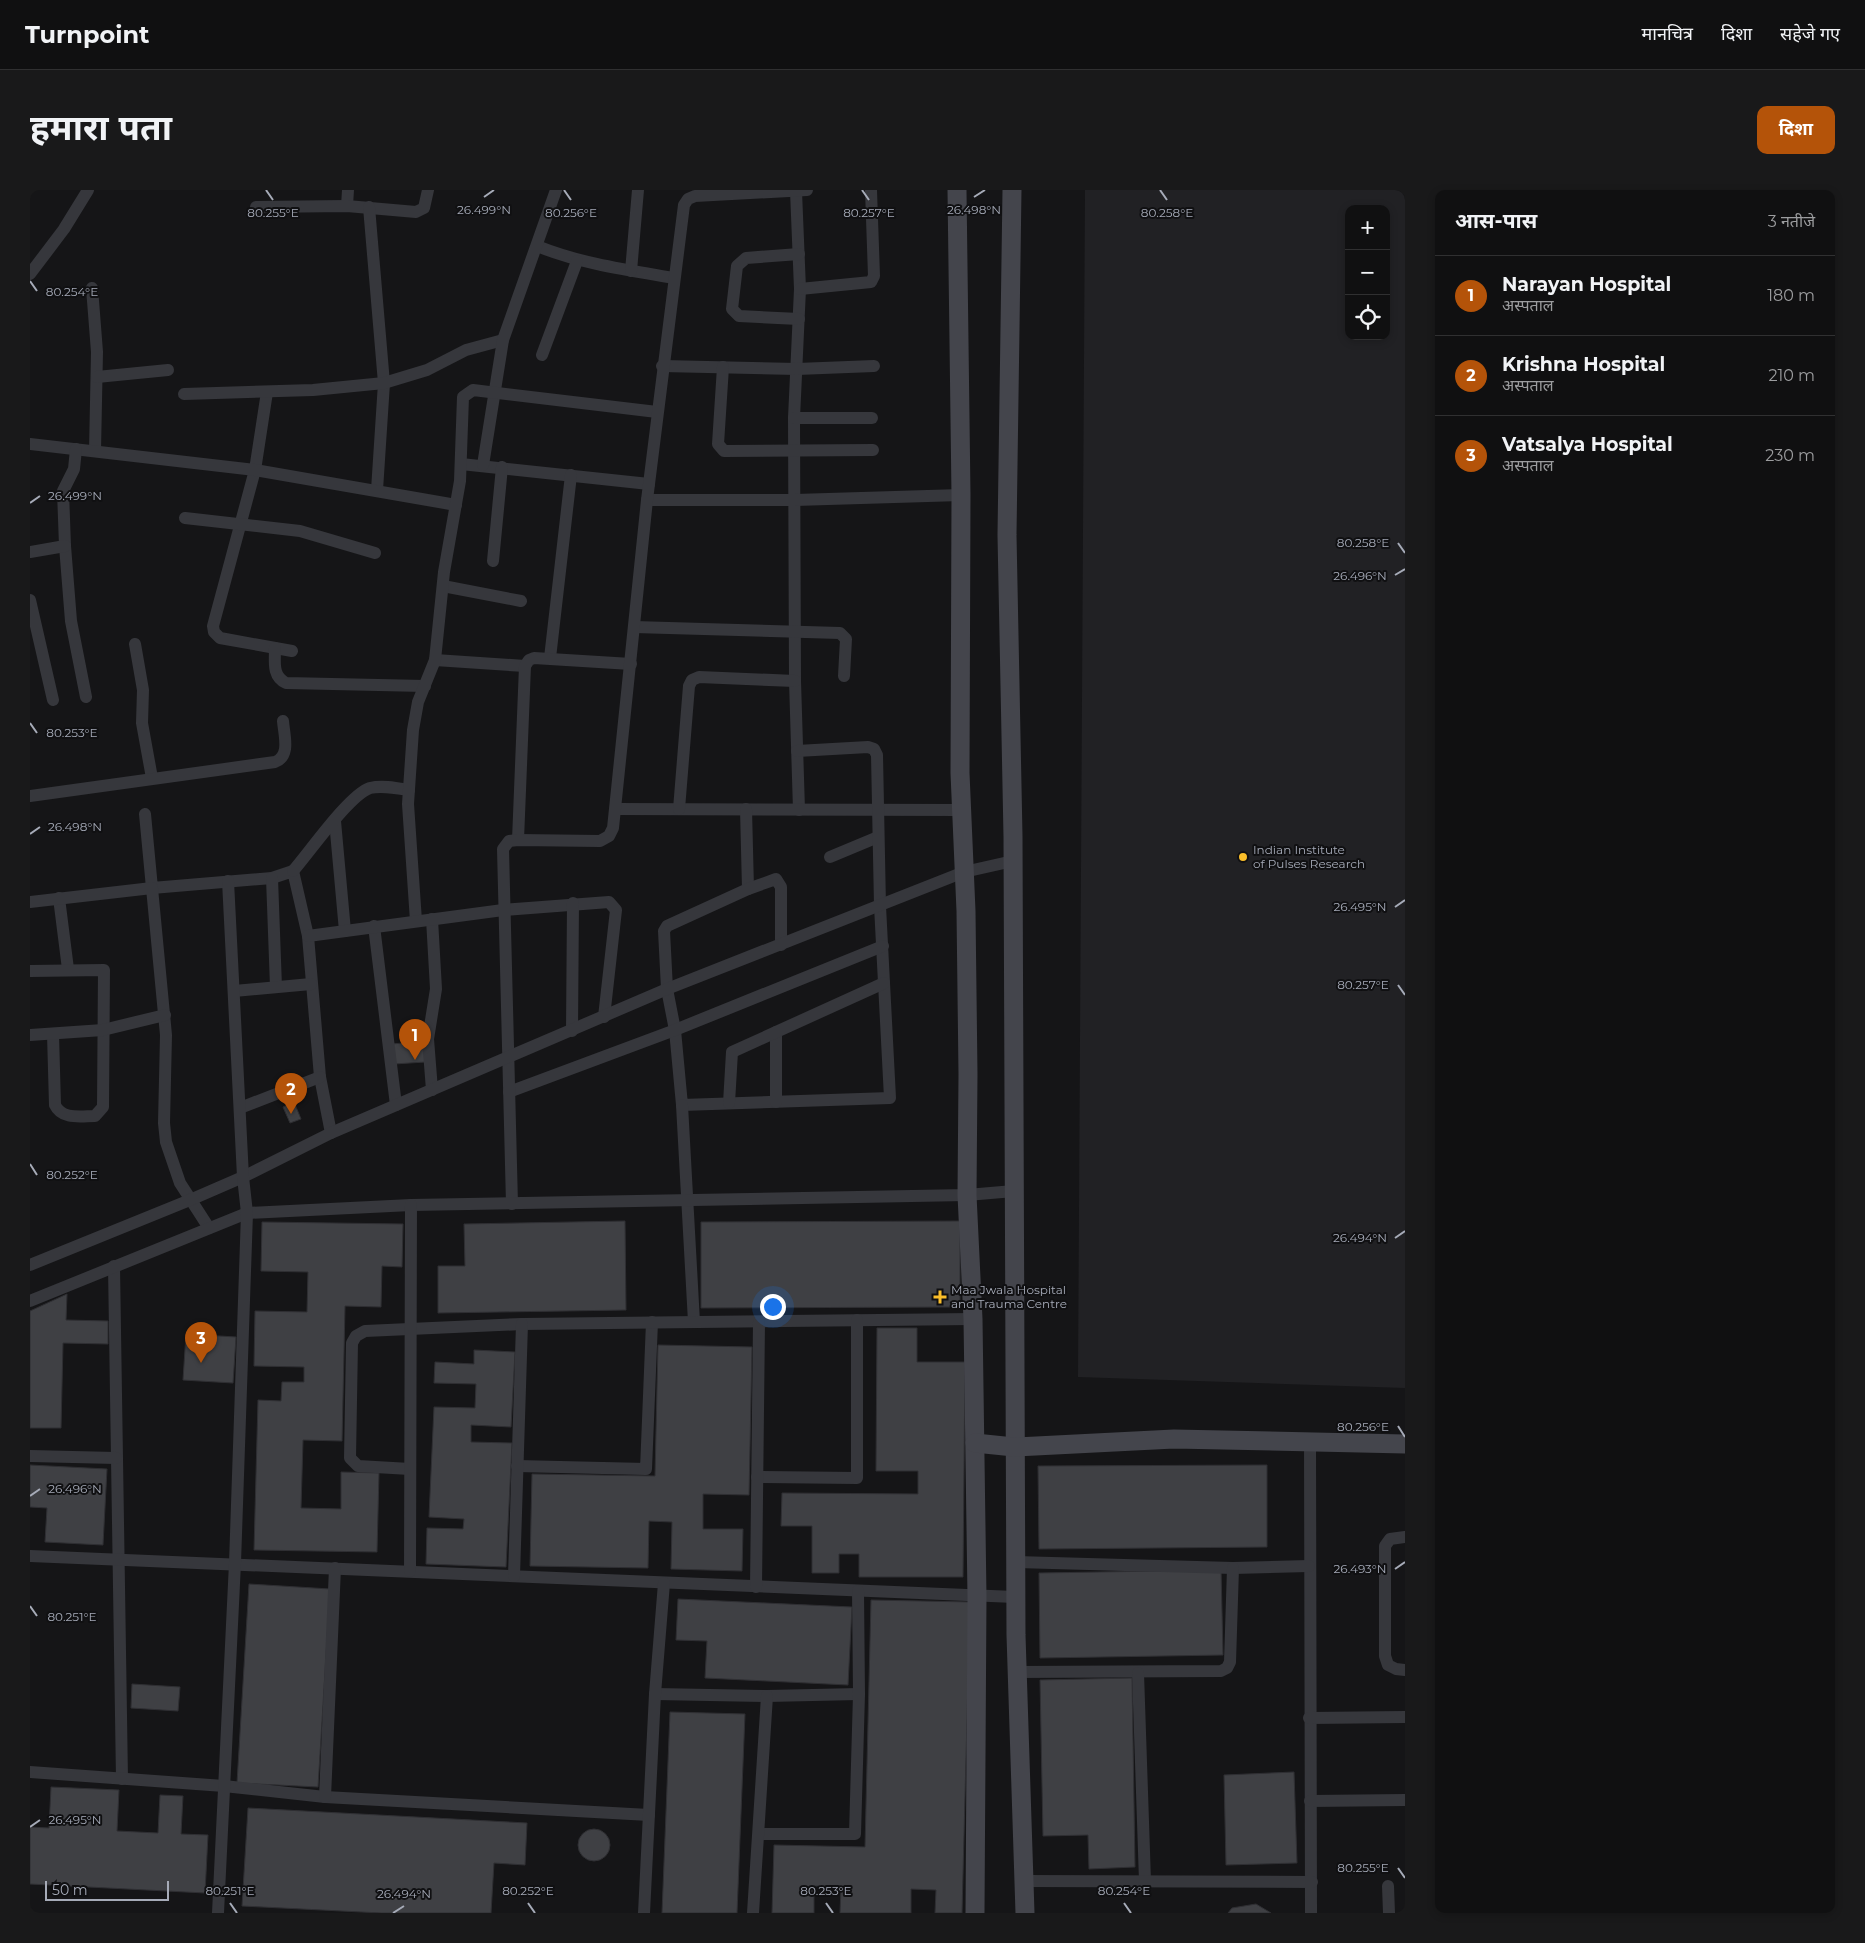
<!DOCTYPE html>
<html lang="hi">
<head>
<meta charset="utf-8">
<style>
  body { margin:0; font-family:Montserrat,"Noto Sans Devanagari",sans-serif; background:#19191a; color:#f1f3f6 }
  .controls { position:absolute; right:15px; top:15px; display:grid; overflow:hidden; border-radius:10px; box-shadow:0 2px 8px #0003 }
  .controls button { width:45px; height:45px; display:grid; place-items:center; padding:0; border:0; border-bottom:1px solid #303031; background:#101011; color:#f1f3f6; font:25px sans-serif }
  .scale { position:absolute; left:15px; bottom:12px; width:124px; box-sizing:border-box; padding-left:5px; border:2px solid #a6abb8; border-top:0; font-size:14px; line-height:18px; white-space:nowrap; color:#a6abb8; -webkit-text-stroke:4px #101012; paint-order:stroke }
  .you { position:absolute; left:742px; top:1116px; width:18px; height:18px; margin:-12px; border:4px solid #fff; border-radius:50%; background:#1a73e8; box-shadow:0 0 0 8px #1a73e833 }
  .badge { display:grid; place-items:center; width:32px; height:32px; border-radius:50%; background:#b45309; color:#fff; font-size:16px; font-weight:700 }
  .pin { position:absolute; translate:-50% -41px; filter:drop-shadow(0 1px 2px #0008) }
  .pin::after { content:''; position:absolute; top:26px; width:18px; height:15px; background:inherit; clip-path:polygon(0 0,100% 0,50% 100%) }
  .list { margin:0; padding:0; list-style:none }
  h2 { display:flex; justify-content:space-between; align-items:center; height:65px; margin:0; padding:0 20px; font-size:21px }
  h2 small { font-size:16px; font-weight:400; color:#9c9d9f }
  .list li { display:grid; grid-template-columns:32px 1fr auto; gap:15px; align-items:center; box-sizing:border-box; height:80px; padding:0 20px; border-top:1px solid #303031 }
  .list b { display:block; font-size:19px; white-space:nowrap }
  .list p { margin:0; font-size:16px; white-space:nowrap; color:#9c9d9f }
  .list em { font-size:16px; font-style:normal; color:#9c9d9f }
  .icon { flex:none; width:28px; height:28px; fill:none; stroke:currentColor; stroke-width:2; stroke-linecap:round; stroke-linejoin:round }
  .map { position:relative; flex:none; width:1375px; height:1723px; overflow:hidden; border-radius:10px }
  header { display:flex; align-items:center; gap:30px; box-sizing:border-box; height:70px; padding:0 25px; background:#101011; border-bottom:1px solid #303031 }
  header strong { font-size:24px }
  nav { display:flex; gap:28px; margin-inline-start:auto; font-size:18px }
  .intro { display:flex; align-items:center; justify-content:space-between; box-sizing:border-box; height:120px; padding:0 30px }
  h1 { margin:0; font-size:35px }
  .button { padding:12px 22px; border-radius:10px; background:#b45309; color:#fff; font-size:18px; font-weight:700 }
  main { display:flex; gap:30px; padding:0 30px }
  aside { flex:1; background:#101011; border-radius:10px; box-shadow:0 2px 8px #0003 }
  .map>svg:first-child { display:block }
</style>
</head>
<body>
<header>
<strong>Turnpoint</strong>
<nav><a>मानचित्र</a><a>दिशा</a><a>सहेजे गए</a></nav>
</header>
<div class="intro"><h1>हमारा पता</h1><a class="button">दिशा</a></div>
<main>
<div class="map">
<svg width="1375" height="1723" viewBox="0 0 1375 1723">
  <rect width="100%" height="100%" fill="#151517"/>
  <!-- built -->
  <path fill="#212124" fill-rule="evenodd" d="M1055 0H1375V1198L1048 1187ZM1319 19H1356V146H1319Z"/>
  <!-- building -->
  <g fill="#3f4044" stroke="#2f2f33">
    <path d="M394 851 395 872 364 874 362 854Z"/>
    <path d="M264 912 271 929 260 933 253 917Z"/>
    <path d="M595 1031 596 1120 408 1123V1076H435L434 1034Z"/>
    <path d="M930 1031V1117L671 1118V1032Z"/>
    <path d="M232 1032 373 1034 372 1077 352 1076 351 1117 315 1116 312 1251 273 1250 271 1318 311 1319V1282L349 1283 347 1362 224 1360 228 1210 251 1211 252 1192H274V1177L224 1176 225 1121 277 1122 278 1082 231 1081Z"/>
    <path d="M37 1104 36 1130 78 1131V1154L33 1153 31 1238H0V1121Z"/>
    <path d="M847 1138H887V1172H935L933 1387H829V1364H809V1383H782V1336H751L752 1303 888 1304V1281H846Z"/>
    <path d="M156 1144 206 1147 203 1193 153 1190Z"/>
    <path d="M628 1155 722 1157 719 1305 673 1304V1339H713L712 1381 641 1379 642 1332 619 1331 618 1378 500 1376 502 1284 625 1286Z"/>
    <path d="M444 1160 485 1162 481 1237 441 1235V1252L482 1253 476 1377 396 1374 397 1338 433 1339 434 1329 399 1327 404 1217 445 1218 446 1194 404 1193 405 1172 444 1174Z"/>
    <path d="M0 1275 77 1279 73 1355 15 1352 17 1318 0 1317Z"/>
    <path d="M1237 1275V1357L1009 1359 1008 1276Z"/>
    <path d="M1191 1380 1193 1465 1010 1468 1009 1383Z"/>
    <path d="M219 1394 300 1399 288 1597 207 1593Z"/>
    <path d="M648 1409 822 1417 818 1495 675 1488 677 1451 646 1450Z"/>
    <path d="M841 1410 940 1412 932 1723H905L906 1700 881 1699V1723H810L811 1696H784V1723H742L744 1655 835 1657Z"/>
    <path d="M1102 1488 1105 1677 1059 1679 1058 1645 1013 1646 1010 1490Z"/>
    <path d="M102 1494 150 1497 148 1521 101 1518Z"/>
    <path d="M640 1522 715 1524 707 1723H632Z"/>
    <path d="M1264 1582 1267 1673 1196 1675 1194 1585Z"/>
    <path d="M21 1597 89 1600 87 1641 128 1643 130 1605 153 1606 151 1644 178 1645 175 1703 0 1694V1637L19 1638Z"/>
    <path d="M218 1618 497 1633 495 1675 464 1673 461 1723H351L212 1716Z"/>
    <circle cx="564" cy="1655" r="16"/>
    <path d="M1226 1714 1241 1723H1198L1202 1718Z"/>
  </g>
  <g fill="none" stroke-linecap="round" stroke-linejoin="round">
    <!-- street -->
    <g stroke="#36373c" stroke-width="12">
      <path d="M766 1 770 99 764 228 765 491 769 620"/>
      <path d="M317 16 318 0"/>
      <path d="M226 17 317 16 386 22 394 18 398 0"/>
      <path d="M339 17 354 193 347 300"/>
      <path d="M507 56C552 74 597 80 644 88"/>
      <path d="M769 64 716 68 707 76 702 119 709 126 769 129"/>
      <path d="M601 81 608 0"/>
      <path d="M0 84 34 39 58 0"/>
      <path d="M62 98 67 162 65 261"/>
      <path d="M770 99 841 92 844 86 841 0"/>
      <path d="M512 165 547 71"/>
      <path d="M632 176 767 179 844 176"/>
      <path d="M693 177 688 254 694 261 843 260"/>
      <path d="M67 187 138 180"/>
      <path d="M237 202 225 280 183 436 184 442 190 448 262 461"/>
      <path d="M154 204 283 200 354 193 397 180 436 160 473 150"/>
      <path d="M764 228H842"/>
      <path d="M0 254 225 280 426 315"/>
      <path d="M46 259 44 279 33 301 35 356 41 431 56 507"/>
      <path d="M431 274 619 294"/>
      <path d="M453 275 473 150 526 0"/>
      <path d="M617 310H765L931 305"/>
      <path d="M155 328 270 341 345 363"/>
      <path d="M0 362 35 356"/>
      <path d="M463 371 472 277"/>
      <path d="M413 396 491 411"/>
      <path d="M0 410 23 510"/>
      <path d="M604 437 810 443 816 449 814 486"/>
      <path d="M105 454 113 500 112 533 122 588"/>
      <path d="M245 458C245 472 242 486 256 493L395 496"/>
      <path d="M520 468 541 285"/>
      <path d="M405 470 495 476"/>
      <path d="M0 606 245 572C261 566 254 545 253 531"/>
      <path d="M586 619 932 620"/>
      <path d="M649 619 659 496 662 490 669 487 765 491"/>
      <path d="M716 619 718 699"/>
      <path d="M115 624 122 698 242 688 263 681 278 746 290 887 301 943"/>
      <path d="M305 631 315 741"/>
      <path d="M488 650 495 476 499 470 504 468 601 474"/>
      <path d="M800 667 848 647"/>
      <path d="M263 681C279 663 319 605 340 598 352 595 367 598 379 600"/>
      <path d="M242 688 246 797"/>
      <path d="M29 708 38 779"/>
      <path d="M0 712 122 698 136 845 134 933 136 952 150 993 179 1038"/>
      <path d="M402 729 406 799 398 849 402 900"/>
      <path d="M386 731 378 614 383 540 388 512 405 470 414 382 430 291 433 207 443 200 627 222"/>
      <path d="M344 736 366 915"/>
      <path d="M278 746 473 720 579 712 586 720 574 827"/>
      <path d="M751 755V697L746 689 718 699 637 736 634 741 637 799 645 840 652 915 860 908 850 716 847 565 844 559 838 557 767 561"/>
      <path d="M0 781 74 780 73 917 65 926C51 926 32 930 25 915L23 844"/>
      <path d="M204 801 281 794"/>
      <path d="M542 841 543 713"/>
      <path d="M746 842V912"/>
      <path d="M0 845 73 840 135 825"/>
      <path d="M479 902 645 840 853 756"/>
      <path d="M699 913 702 862 854 793"/>
      <path d="M652 915 664 1132"/>
      <path d="M210 918 290 887"/>
      <path d="M482 1014 473 659 479 651 488 650 570 651 579 646 583 638 617 310 654 15 658 9 665 6 777 0"/>
      <path d="M0 1075 160 1010 213 987 301 943 637 799 934 682 983 671"/>
      <path d="M84 1076 92 1589"/>
      <path d="M0 1111 217 1023 381 1015 937 1005 984 1001"/>
      <path d="M1280 1251 1281 1723"/>
      <path d="M0 1266 86 1268"/>
      <path d="M487 1276 616 1279 622 1132"/>
      <path d="M380 1279 328 1276 320 1268 322 1153 326 1146 335 1141 492 1134 943 1129"/>
      <path d="M727 1287 827 1288V1130"/>
      <path d="M1375 1347 1360 1349 1355 1356V1466L1358 1475 1366 1479 1375 1480"/>
      <path d="M0 1366 985 1407"/>
      <path d="M985 1372 1203 1378 1279 1376"/>
      <path d="M380 1381 381 1015"/>
      <path d="M484 1386 492 1134"/>
      <path d="M726 1397 729 1132"/>
      <path d="M987 1482 1191 1481 1197 1478 1200 1472 1203 1378"/>
      <path d="M1108 1483 1115 1691"/>
      <path d="M625 1504 737 1506 829 1504"/>
      <path d="M1279 1528 1375 1527"/>
      <path d="M0 1582 194 1596 295 1607 619 1625"/>
      <path d="M295 1607 305 1378"/>
      <path d="M1280 1611 1375 1610"/>
      <path d="M729 1644H825L829 1504 828 1401"/>
      <path d="M993 1691 1282 1692"/>
      <path d="M1358 1696 1359 1723"/>
      <path d="M188 1723 205 1373 217 1023 213 987 198 691"/>
      <path d="M614 1723 625 1504 634 1393"/>
      <path d="M723 1723 737 1506"/>
    </g>
    <!-- secondary -->
    <g stroke="#44454c" stroke-width="19">
      <path d="M927 0 931 305 930 583 936 721 938 884 937 1005 943 1129 947 1407 945 1723"/>
      <path d="M982 0 977 345 983 646 986 1445 995 1723"/>
      <path d="M945 1253 984 1257 1144 1249 1375 1254"/>
    </g>
  </g>
  <!-- ticks -->
  <path fill="none" stroke="#a6abb8" stroke-width="2" d="M236 0 243 10M534 0 541 10M832 0 839 10M1130 0 1137 10M454 7 464 0M944 7 955 0M0 91 7 101M0 313 10 306M1368 353 1375 363M1365 385 1375 379M0 533 7 543M0 644 10 637M1365 717 1375 710M1368 795 1375 805M0 974 7 985M1365 1048 1375 1041M1368 1236 1375 1247M0 1306 10 1299M1365 1379 1375 1372M0 1416 7 1426M0 1637 10 1630M1368 1678 1375 1688M200 1713 207 1723M498 1713 505 1723M796 1713 803 1723M1094 1713 1101 1723M363 1723 374 1716"/>
  <!-- markers -->
  <g fill="#fabe2a" stroke="#101012" stroke-width="2">
    <circle cx="1213" cy="667" r="5"/>
    <path d="M907.5 1099.5h5v5h5v5h-5v5h-5v-5h-5v-5h5z"/>
  </g>
  <g text-anchor="middle" stroke-width="4" stroke-linejoin="round" paint-order="stroke">
    <!-- poi labels -->
    <g font-size="12" fill="#a6abb8" stroke="#101012" text-anchor="start">
      <text x="1223" y="664">Indian Institute<tspan x="1223" dy="14">of Pulses Research</tspan></text>
      <text x="921" y="1104">Maa Jwala Hospital<tspan x="921" dy="14">and Trauma Centre</tspan></text>
    </g>
  </g>
  <g font-size="12" text-anchor="middle" fill="#a6abb8" stroke="#101012" stroke-width="4" stroke-linejoin="round" paint-order="stroke">
    <text x="454" y="24">26.499°N</text>
    <text x="944" y="24">26.498°N</text>
    <text x="243" y="27">80.255°E</text>
    <text x="541" y="27">80.256°E</text>
    <text x="839" y="27">80.257°E</text>
    <text x="1137" y="27">80.258°E</text>
    <text x="42" y="106">80.254°E</text>
    <text x="45" y="310">26.499°N</text>
    <text x="1333" y="357">80.258°E</text>
    <text x="1330" y="390">26.496°N</text>
    <text x="42" y="547">80.253°E</text>
    <text x="45" y="641">26.498°N</text>
    <text x="1330" y="721">26.495°N</text>
    <text x="1333" y="799">80.257°E</text>
    <text x="42" y="989">80.252°E</text>
    <text x="1330" y="1052">26.494°N</text>
    <text x="1333" y="1241">80.256°E</text>
    <text x="45" y="1303">26.496°N</text>
    <text x="1330" y="1383">26.493°N</text>
    <text x="42" y="1431">80.251°E</text>
    <text x="45" y="1634">26.495°N</text>
    <text x="1333" y="1682">80.255°E</text>
    <text x="200" y="1705">80.251°E</text>
    <text x="498" y="1705">80.252°E</text>
    <text x="796" y="1705">80.253°E</text>
    <text x="1094" y="1705">80.254°E</text>
    <text x="374" y="1708">26.494°N</text>
  </g>
</svg>
<div class="controls">
<button>+</button>
<button>−</button>
<button><svg class="icon" aria-label="locate" viewBox="0 0 24 24"><circle cx="12" cy="12" r="6"/><path d="M12 2v4M12 18v4M2 12h4M18 12h4"/></svg></button>
</div>
<div class="scale">50 m</div>
<div class="you"></div>
<div class="pin badge" style="left:385px;top:870px">1</div>
<div class="pin badge" style="left:261px;top:924px">2</div>
<div class="pin badge" style="left:171px;top:1173px">3</div>
</div>
<aside>
<h2>आस-पास<small>3 नतीजे</small></h2>
<ul class="list">
<li><span class="badge">1</span><div><b>Narayan Hospital</b><p>अस्पताल</p></div><em>180 m</em></li>
<li><span class="badge">2</span><div><b>Krishna Hospital</b><p>अस्पताल</p></div><em>210 m</em></li>
<li><span class="badge">3</span><div><b>Vatsalya Hospital</b><p>अस्पताल</p></div><em>230 m</em></li>
</ul>
</aside>
</main>
</body>
</html>
